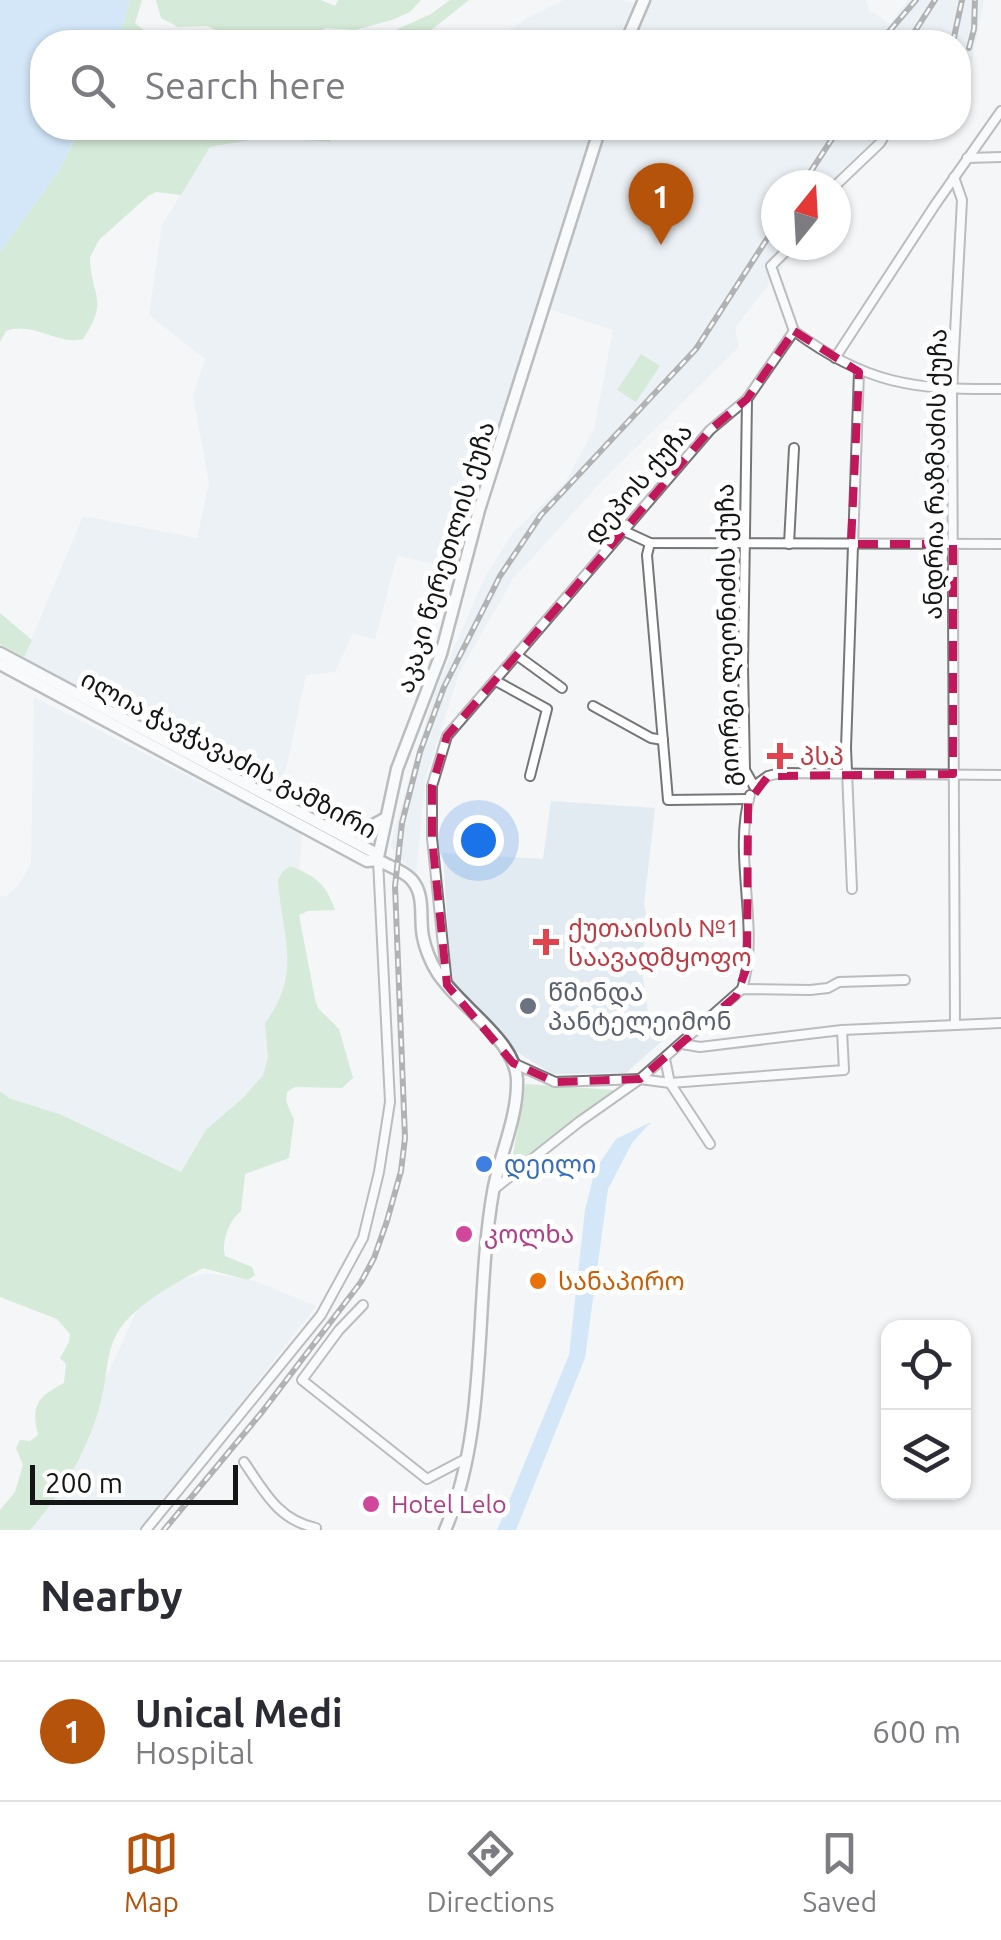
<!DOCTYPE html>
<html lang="en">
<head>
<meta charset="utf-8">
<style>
  body { margin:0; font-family:Ubuntu,"Noto Sans Georgian",sans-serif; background:#f2f2f3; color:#2b2b33 }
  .controls { position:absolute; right:30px; bottom:30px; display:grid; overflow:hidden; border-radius:20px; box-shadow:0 2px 8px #0004 }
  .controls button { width:90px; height:90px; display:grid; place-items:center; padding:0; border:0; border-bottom:2px solid #e1e1e2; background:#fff; color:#2b2b33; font:50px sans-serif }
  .compass { position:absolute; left:761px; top:170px; width:90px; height:90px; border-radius:50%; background:#fff; box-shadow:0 2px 8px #0004; rotate:18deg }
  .scale { position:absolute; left:30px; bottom:25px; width:208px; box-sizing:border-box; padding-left:10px; border:5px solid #141515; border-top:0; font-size:28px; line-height:35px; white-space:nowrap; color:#141515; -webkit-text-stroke:8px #fff; paint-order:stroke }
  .you { position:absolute; left:478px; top:840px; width:35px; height:35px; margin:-25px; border:8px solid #fff; border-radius:50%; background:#1a73e8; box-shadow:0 0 0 15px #1a73e833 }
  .badge { display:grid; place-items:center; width:65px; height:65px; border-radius:50%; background:#b45309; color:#fff; font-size:32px; font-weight:700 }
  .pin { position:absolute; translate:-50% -82px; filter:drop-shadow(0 2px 5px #0008) }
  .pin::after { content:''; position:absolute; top:52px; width:35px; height:30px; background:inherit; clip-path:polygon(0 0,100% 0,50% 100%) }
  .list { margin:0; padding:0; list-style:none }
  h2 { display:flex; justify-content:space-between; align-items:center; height:130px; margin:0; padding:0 40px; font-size:42px }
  h2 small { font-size:32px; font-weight:400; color:#7c7c81 }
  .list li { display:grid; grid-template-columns:65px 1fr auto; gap:30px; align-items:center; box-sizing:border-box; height:140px; padding:0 40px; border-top:2px solid #e1e1e2 }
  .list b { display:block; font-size:38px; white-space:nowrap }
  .list p { margin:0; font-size:32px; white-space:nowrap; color:#7c7c81 }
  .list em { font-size:32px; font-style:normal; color:#7c7c81 }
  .icon { flex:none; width:55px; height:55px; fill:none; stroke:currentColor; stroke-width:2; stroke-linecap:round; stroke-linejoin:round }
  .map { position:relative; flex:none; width:1001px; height:1530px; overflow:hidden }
  .search { position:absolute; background:#fff; box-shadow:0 2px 8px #0004; left:30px; right:30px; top:30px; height:110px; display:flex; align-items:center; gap:25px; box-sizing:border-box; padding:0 35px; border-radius:40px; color:#7c7c81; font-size:38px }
  .sheet { height:270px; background:#fff }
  nav { display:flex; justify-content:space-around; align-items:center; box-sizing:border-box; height:140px; border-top:2px solid #e1e1e2; background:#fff; font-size:28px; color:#7c7c81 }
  nav a { display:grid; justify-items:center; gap:5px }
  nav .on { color:#b45309 }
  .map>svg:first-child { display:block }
</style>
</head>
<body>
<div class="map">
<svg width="1001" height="1530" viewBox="0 0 1001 1530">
  <rect width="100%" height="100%" fill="#f4f6f7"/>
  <!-- built -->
  <g fill="#e3ebf2">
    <path d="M564 0H622L635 4 638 0H866L869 10 890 24 908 0H984L966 90 959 89 958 42H492L524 20Z"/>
    <path d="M357 128H889L836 198V185H776V245H800L735 328 739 347 602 481 513 579 459 673 425 780 416 876 390 846 434 694 485 577 512 534 566 481 594 429 613 330 546 308 460 569 397 556 375 640 353 633 335 672 306 675 286 769 271 796 22 662 83 516 197 538 209 483 193 395 205 359 149 315 162 225 210 147 267 137 331 142Z"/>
    <path d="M34 697 302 834 296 914 276 1084 181 1173 62 1115 9 1098 0 1091V896L5 897 19 884 31 864Z"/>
    <path d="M551 801 655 808 644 904 649 928 640 957 649 1019 662 1041 626 1073 552 1074 514 1050 451 982 443 853 543 859Z"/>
    <path d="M206 1273 255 1281 316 1306 146 1525 139 1530H29L61 1475 138 1308 177 1281Z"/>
  </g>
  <!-- green -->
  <g fill="#b0dcb1">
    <path d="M130 0H142L135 23 150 35 177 42H118Z"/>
    <path d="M156 0H321L335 6 338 0H421L410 12 392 20 355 30 326 28 301 41H241L207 26 178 27 161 18Z"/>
    <path d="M450 0H469L425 35V42H369L431 14Z"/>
    <path d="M80 128H332L331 142 267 137 210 147 181 195 156 192 148 196 99 240 90 257C91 298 110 298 83 339 58 346 34 321 6 331L0 342V252L60 169Z"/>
    <path d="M641 354 660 366 636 402 617 390Z"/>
    <path d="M0 613 32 640 24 657 0 644Z"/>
    <path d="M290 866C316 876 326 884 335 910L308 911 299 915 315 999 318 1008 339 1029 353 1078 342 1088 295 1087 287 1092 286 1101 294 1120 289 1158 245 1174 241 1211C229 1220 221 1242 225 1256L252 1267 255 1275 248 1280 203 1268C175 1284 141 1301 121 1327 105 1349 108 1376 101 1401 89 1449 62 1494 30 1530H0V1510L15 1492 23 1465 16 1448 20 1440 30 1441 38 1435C31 1405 37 1397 64 1383L66 1364 60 1358 69 1342 70 1334 57 1319 0 1297V1091L9 1098 62 1115 181 1172 206 1130 244 1097 263 1075 268 1058 265 1023C303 972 282 938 278 880L282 872Z"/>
    <path d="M525 1084 614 1090 510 1174Z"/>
  </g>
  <!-- water -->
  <g fill="#abd5fb">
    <path d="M0 0H130L118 42H42V128H80L60 169 0 252Z"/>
    <path d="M651 1122 632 1143 608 1189 585 1358 516 1530H497L569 1355 585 1210 595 1170 616 1139Z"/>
  </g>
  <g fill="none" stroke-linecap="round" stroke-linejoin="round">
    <defs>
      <g id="minor">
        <path d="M967 158 1001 157"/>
        <path d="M954 177 962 200 952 390 955 1025"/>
        <path d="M836 185 880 143 889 128"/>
        <path d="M792 245 771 266 794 331"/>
        <path d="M794 331C866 384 914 390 1001 389"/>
        <path d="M835 358 935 205 1001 111"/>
        <path d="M747 399 743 666 745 770 754 786"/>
        <path d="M624 531 650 543 1001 544"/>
        <path d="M650 543 647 555 668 800 749 799"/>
        <path d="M789 544 794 448"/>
        <path d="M518 656 562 688"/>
        <path d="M496 681 547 709 530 776"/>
        <path d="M593 706 651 738 663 740"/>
        <path d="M754 786 768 776 780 773 1001 775"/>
        <path d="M852 889 846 748 859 372"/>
        <path d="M447 985 432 838V786L447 736 710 430 747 399 794 331"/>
        <path d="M742 989C761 929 732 856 750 795"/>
        <path d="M682 1044 700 1047 842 1030 1001 1023"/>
        <path d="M665 1059 670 1083 844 1070 842 1030"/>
        <path d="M513 1063 555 1082 640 1079 670 1083 710 1144"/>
        <path d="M493 1190 579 1122 640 1079 742 989 810 990 828 988 839 982 905 980"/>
        <path d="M363 1305 339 1330 302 1380 427 1479 467 1458"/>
        <path d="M244 1462C264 1491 278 1520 316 1528"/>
        <path d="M146 1530 321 1315 363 1238 379 1172 390 1102 378 860"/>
      </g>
      <g id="major">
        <path d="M626 42 644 0"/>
        <path d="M0 653 375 853 378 860C388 866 402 870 411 879 426 895 419 918 423 937 425 948 431 963 437 972 458 1006 516 1040 517 1080 518 1118 499 1156 493 1192 474 1300 489 1430 445 1530"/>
        <path d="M0 664 367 861 378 860"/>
        <path d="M334 831 366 829 384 819"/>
        <path d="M378 857 397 769 441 654 479 510 600 128"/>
      </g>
    </defs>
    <!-- minor casing -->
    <use href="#minor" stroke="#757678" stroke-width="12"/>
    <!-- major casing -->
    <use href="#major" stroke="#757678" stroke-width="15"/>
    <!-- minor -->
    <use href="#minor" stroke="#fff" stroke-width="8"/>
    <!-- major -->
    <use href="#major" stroke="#fff" stroke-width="10"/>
    <defs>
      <g id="rail">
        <path d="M880 42 916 0"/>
        <path d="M908 42 935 0"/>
        <path d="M953 42 962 0"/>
        <path d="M969 48 974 29 975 0"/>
        <path d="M802 185 839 128"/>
        <path d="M164 1530 262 1412 361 1282 374 1258 387 1221 401 1171 405 1138 395 886 402 823 420 752 444 687 500 576 541 515 696 349 776 225"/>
      </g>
    </defs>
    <!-- rail casing -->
    <use href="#rail" stroke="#5f6161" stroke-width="6"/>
    <!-- rail -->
    <use href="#rail" stroke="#fff" stroke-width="2.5" stroke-dasharray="8" stroke-linecap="butt"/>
  </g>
  <!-- marked area -->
  <path d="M0 0H1001V1530H0ZM794 331 859 372 851 544H953V774L768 776 748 803 747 967 736 996 640 1079 555 1082 513 1063 447 985 432 838V786L447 736 710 430 747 399Z" fill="#f4f6f7" fill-opacity=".55" fill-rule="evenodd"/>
  <path fill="none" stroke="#c2185b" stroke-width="8" stroke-dasharray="20 12" stroke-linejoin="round" d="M794 331 859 372 851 544H953V774L768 776 748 803 747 967 736 996 640 1079 555 1082 513 1063 447 985 432 838V786L447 736 710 430 747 399Z"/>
  <!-- markers -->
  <g fill="#e0444e" stroke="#fff" stroke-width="4">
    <path d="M775 741h10v10h10v10h-10v10h-10v-10h-10v-10h10z"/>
    <path d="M541 927h10v10h10v10h-10v10h-10v-10h-10v-10h10z"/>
  </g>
  <circle fill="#6b7280" stroke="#fff" stroke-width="4" cx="528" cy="1006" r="10"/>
  <circle fill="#3f7fe0" stroke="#fff" stroke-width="4" cx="484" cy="1164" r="10"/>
  <g fill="#d1479c" stroke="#fff" stroke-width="4">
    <circle cx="464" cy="1234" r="10"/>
    <circle cx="371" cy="1504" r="10"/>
  </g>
  <circle fill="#e8710a" stroke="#fff" stroke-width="4" cx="538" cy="1281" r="10"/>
  <g text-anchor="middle" stroke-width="10" stroke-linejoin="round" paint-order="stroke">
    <!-- street labels -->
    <g font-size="25" fill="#141515" stroke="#fff">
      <text transform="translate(935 474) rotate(-89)" y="9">ანდრია რაზმაძის ქუჩა</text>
      <text transform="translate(638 483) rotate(-49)" y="9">დეპოს ქუჩა</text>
      <text transform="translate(445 557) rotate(-73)" y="9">აკაკი წერეთლის ქუჩა</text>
      <text transform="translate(727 635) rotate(-91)" y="9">გიორგი ლეონიძის ქუჩა</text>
      <text transform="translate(229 754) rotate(28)" y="9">ილია ჭავჭავაძის გამზირი</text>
    </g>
    <!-- health labels -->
    <g font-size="25" fill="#be3a42" stroke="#fff" text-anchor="start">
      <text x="800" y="765">პსპ</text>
      <text x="568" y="937">ქუთაისის №1<tspan x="568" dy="29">საავადმყოფო</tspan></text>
    </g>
    <!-- worship labels -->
    <g font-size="25" fill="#5b616d" stroke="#fff" text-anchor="start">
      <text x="548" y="1001">წმინდა<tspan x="548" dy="29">პანტელეიმონ</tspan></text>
    </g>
    <!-- shop labels -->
    <g font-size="25" fill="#366cbe" stroke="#fff" text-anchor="start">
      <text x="504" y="1173">დეილი</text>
    </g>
    <!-- hotel labels -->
    <g font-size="25" fill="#b23c85" stroke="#fff" text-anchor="start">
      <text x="484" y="1243">კოლხა</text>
      <text x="391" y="1513">Hotel Lelo</text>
    </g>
    <!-- food labels -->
    <g font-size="25" fill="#c56008" stroke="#fff" text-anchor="start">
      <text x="558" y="1290">სანაპირო</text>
    </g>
  </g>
</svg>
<div class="controls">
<button><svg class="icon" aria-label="locate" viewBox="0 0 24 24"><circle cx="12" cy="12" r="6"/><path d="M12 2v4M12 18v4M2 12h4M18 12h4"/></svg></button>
<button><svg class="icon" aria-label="layers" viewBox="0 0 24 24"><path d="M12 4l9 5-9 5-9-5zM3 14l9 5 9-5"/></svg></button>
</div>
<svg class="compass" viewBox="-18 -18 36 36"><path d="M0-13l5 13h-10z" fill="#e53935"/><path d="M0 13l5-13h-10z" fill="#7c7c81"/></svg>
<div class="scale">200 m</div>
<div class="you"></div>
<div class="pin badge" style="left:661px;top:245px">1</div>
<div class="search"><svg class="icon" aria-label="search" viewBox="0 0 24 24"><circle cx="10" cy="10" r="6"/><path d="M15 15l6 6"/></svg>Search here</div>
</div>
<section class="sheet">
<h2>Nearby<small></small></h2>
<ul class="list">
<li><span class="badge">1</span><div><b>Unical Medi</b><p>Hospital</p></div><em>600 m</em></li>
</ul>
</section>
<nav>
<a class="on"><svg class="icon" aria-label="map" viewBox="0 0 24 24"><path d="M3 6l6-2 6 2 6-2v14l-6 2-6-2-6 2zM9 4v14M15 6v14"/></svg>Map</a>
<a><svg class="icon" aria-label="directions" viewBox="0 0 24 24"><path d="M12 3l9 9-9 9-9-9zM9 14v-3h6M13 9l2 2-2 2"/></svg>Directions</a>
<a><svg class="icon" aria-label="saved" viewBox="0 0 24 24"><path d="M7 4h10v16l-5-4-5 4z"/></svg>Saved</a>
</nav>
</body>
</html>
